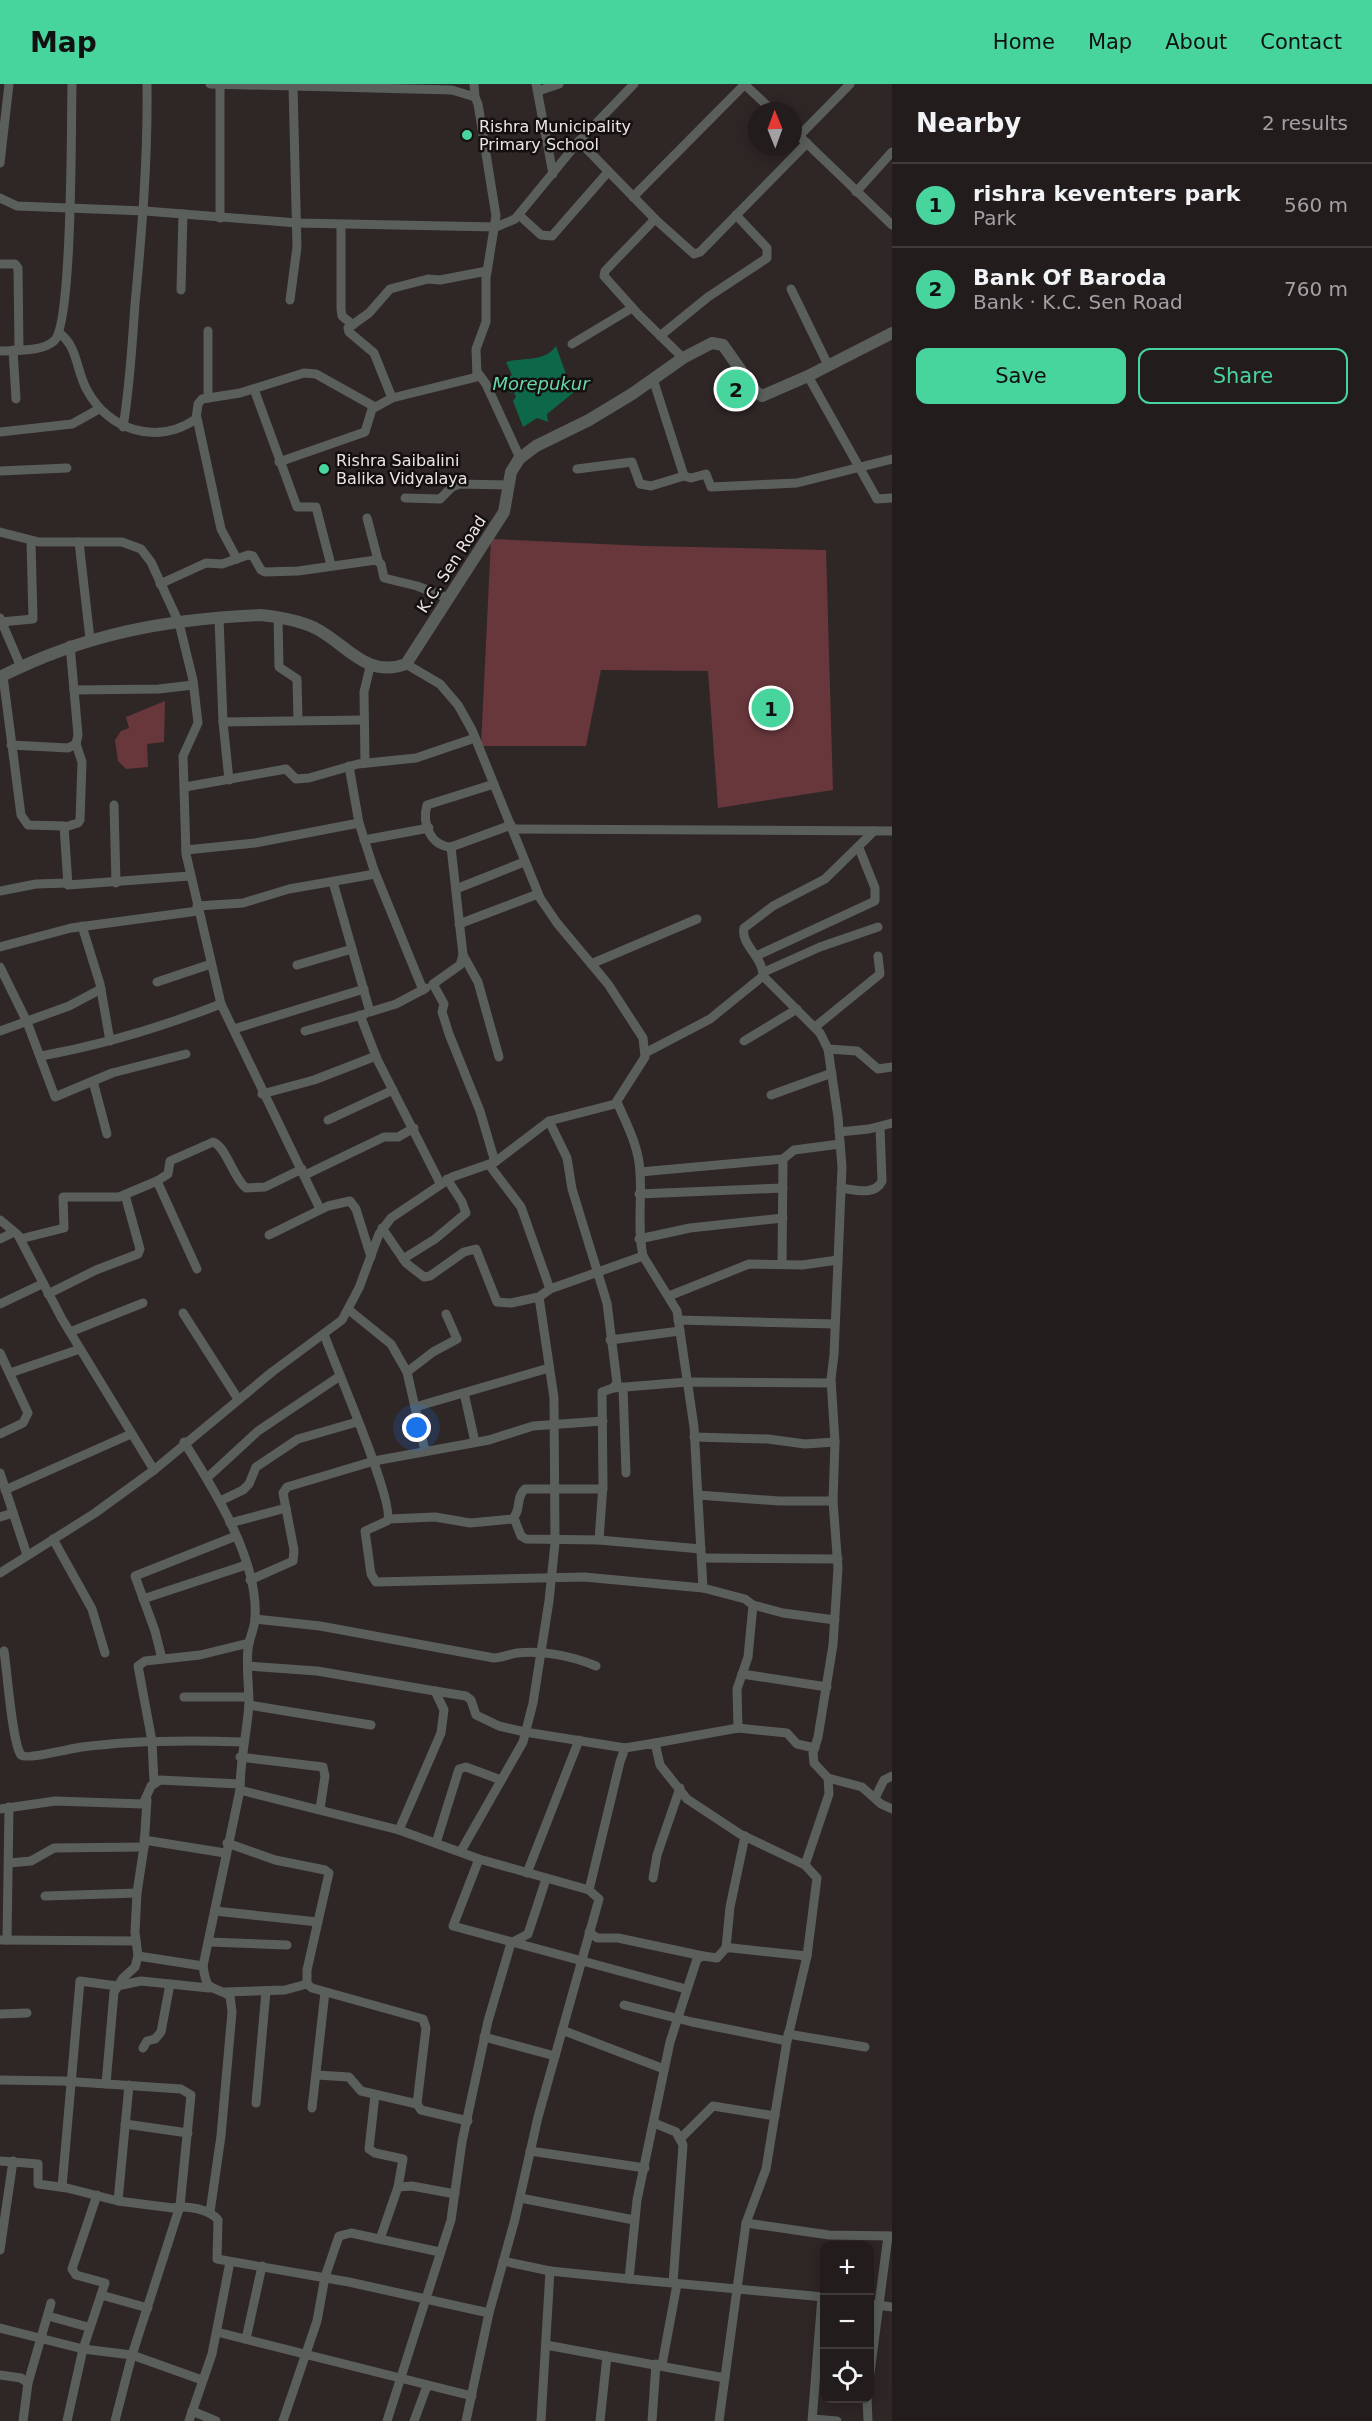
<!DOCTYPE html>
<html lang="en">
<head>
<meta charset="utf-8">
<style>
  body { margin:0; font-family:"DejaVu Sans",sans-serif; background:#2f2929; color:#f1f3f6 }
  .controls { position:absolute; right:18px; bottom:18px; display:grid; overflow:hidden; border-radius:12px; box-shadow:0 3px 15px #0003 }
  .controls button { width:54px; height:54px; display:grid; place-items:center; padding:0; border:0; border-bottom:2px solid #403a3b; background:#231c1c; color:#f1f3f6; font:30px sans-serif }
  .compass { position:absolute; left:748px; top:18px; width:54px; height:54px; border-radius:50%; background:#231c1c; box-shadow:0 3px 15px #0003; rotate:359deg }
  .you { position:absolute; left:417px; top:1344px; width:21px; height:21px; margin:-15px; border:4px solid #fff; border-radius:50%; background:#1a73e8; box-shadow:0 0 0 9px #1a73e833 }
  .badge { display:grid; place-items:center; width:39px; height:39px; border-radius:50%; background:#47d49d; color:#111; font-size:20px; font-weight:700 }
  .pin { position:absolute; translate:-50% -50%; border:3px solid #fff; box-shadow:0 2px 6px #0006 }
  .list { margin:0; padding:0; list-style:none }
  h2 { display:flex; justify-content:space-between; align-items:center; height:78px; margin:0; padding:0 24px; font-size:26px }
  h2 small { font-size:20px; font-weight:400; color:#a3a1a3 }
  .list li { display:grid; grid-template-columns:39px 1fr auto; gap:18px; align-items:center; box-sizing:border-box; height:84px; padding:0 24px; border-top:2px solid #403a3b }
  .list b { display:block; font-size:22px; white-space:nowrap }
  .list p { margin:0; font-size:20px; white-space:nowrap; color:#a3a1a3 }
  .list em { font-size:20px; font-style:normal; color:#a3a1a3 }
  .actions { display:flex; gap:12px; padding:18px 24px }
  .actions a { flex:1; padding:14px 0; border:2px solid #47d49d; border-radius:12px; text-align:center; font-size:21px; color:#47d49d }
  .actions .main { background:#47d49d; color:#111 }
  .icon { flex:none; width:33px; height:33px; fill:none; stroke:currentColor; stroke-width:2; stroke-linecap:round; stroke-linejoin:round }
  .map { position:relative; flex:none; width:892px; height:2337px; overflow:hidden }
  header { display:flex; align-items:center; gap:36px; box-sizing:border-box; height:84px; padding:0 30px; background:#47d49d; color:#111 }
  header strong { font-size:28px }
  nav { display:flex; gap:33px; margin-inline-start:auto; font-size:21px }
  main { display:flex }
  aside { flex:1; background:#231c1c }
  .map>svg:first-child { display:block }
</style>
</head>
<body>
<header>
<strong>Map</strong>
<nav><a>Home</a><a>Map</a><a>About</a><a>Contact</a></nav>
</header>
<main>
<div class="map">
<svg width="892" height="2337" viewBox="0 0 892 2337">
  <rect width="100%" height="100%" fill="#2f2626"/>
  <!-- green -->
  <g fill="#67373b">
    <path d="M491 455 646 462 826 466 833 706 718 724 708 587 601 586 586 662H481Z"/>
    <path d="M165 617 164 658 147 660 148 683 126 685 118 677 115 656 121 647 129 644 126 633Z"/>
  </g>
  <!-- water -->
  <path fill="#0c6849" d="M556 262 573 309 547 330 548 338 537 334 523 343 513 317 516 313 514 308 510 309 504 296 512 291 506 278C522 273 544 279 556 262Z"/>
  <g fill="none" stroke-linecap="round" stroke-linejoin="round">
    <!-- minor -->
    <g stroke="#5a5f5c" stroke-width="9">
      <path d="M210 0 452 6 475 13 478 20 496 132 486 194V238L476 265 477 293 392 314 372 325 365 348 279 378"/>
      <path d="M474 0 475 13"/>
      <path d="M536 0 553 90"/>
      <path d="M744 0 773 27"/>
      <path d="M538 7 559 0"/>
      <path d="M793 46 892 141"/>
      <path d="M799 52 850 0"/>
      <path d="M579 57 655 135 694 170 700 168 807 59"/>
      <path d="M0 79 9 0"/>
      <path d="M856 108 892 68"/>
      <path d="M633 113 745 0"/>
      <path d="M0 114 17 122 145 127 297 139 496 143 515 135 579 57 634 0"/>
      <path d="M519 131 541 151 552 152 608 88"/>
      <path d="M220 134V0"/>
      <path d="M655 135 605 187 604 192 638 230 683 274"/>
      <path d="M341 141V225L342 232 353 241"/>
      <path d="M0 180H15L18 184 19 265"/>
      <path d="M791 205 828 281"/>
      <path d="M181 206 183 130"/>
      <path d="M290 216 297 163 293 2"/>
      <path d="M59 249C78 262 76 287 87 306 108 346 157 362 196 335L198 320 202 315 240 309 304 289 316 290 375 323"/>
      <path d="M660 252 708 213 767 174V164L736 131"/>
      <path d="M572 260 632 224"/>
      <path d="M13 266 16 315"/>
      <path d="M0 267C15 266 42 268 54 257 73 240 71 37 72 0"/>
      <path d="M478 289 486 300 520 374"/>
      <path d="M808 292 877 415 892 414"/>
      <path d="M653 295 684 392 691 394 706 390 711 403 797 399 892 375"/>
      <path d="M254 305 297 423H316L331 481"/>
      <path d="M208 314V247"/>
      <path d="M392 314 374 269 349 248 348 244 369 229 390 205 428 195 440 196 487 187"/>
      <path d="M197 334 221 445 237 475"/>
      <path d="M123 343C130 302 132 261 135 220 142 146 148 74 147 0"/>
      <path d="M0 348 72 340 99 325"/>
      <path d="M577 385 632 378 640 400 651 402 684 392"/>
      <path d="M0 387 67 384"/>
      <path d="M405 414 440 415 452 403 459 400 508 401"/>
      <path d="M367 434 378 476"/>
      <path d="M0 448 39 458H122L141 465 151 478 179 539 193 596 198 639 183 672 186 770 221 920 320 1125"/>
      <path d="M79 458 90 555"/>
      <path d="M160 500 206 479 222 480 248 471 253 472 261 486 265 488 298 487 376 476 381 480 384 494 417 502 448 514"/>
      <path d="M278 533 279 583 297 595 298 636"/>
      <path d="M0 534 21 583"/>
      <path d="M219 534 223 638 229 696"/>
      <path d="M1 538 33 535 31 457"/>
      <path d="M3 592 21 731 28 741 64 742 68 801 190 792"/>
      <path d="M74 606 159 605 193 601"/>
      <path d="M223 638 364 636"/>
      <path d="M11 661 68 664 76 660 78 651 70 561"/>
      <path d="M365 679 364 608 370 583"/>
      <path d="M349 682 359 739 374 786 423 906"/>
      <path d="M185 703 286 685 296 695 309 694 358 680 416 674 475 654"/>
      <path d="M114 721 116 799"/>
      <path d="M65 743 78 739 80 736 82 678 76 660"/>
      <path d="M513 745 892 747"/>
      <path d="M364 756 429 744"/>
      <path d="M451 763C430 762 422 739 427 721L494 700"/>
      <path d="M186 766 255 759 359 739"/>
      <path d="M333 798 370 928 396 920 426 904"/>
      <path d="M456 805 524 778"/>
      <path d="M0 807 36 800 67 799"/>
      <path d="M197 822 243 819 289 805 375 790"/>
      <path d="M459 840 538 810"/>
      <path d="M82 842 100 900 110 957"/>
      <path d="M0 863 71 844 198 827"/>
      <path d="M463 871 478 898 499 973"/>
      <path d="M756 872 875 817V804L859 764"/>
      <path d="M591 880 697 835"/>
      <path d="M297 881 352 865"/>
      <path d="M0 883 27 938 55 1013 112 989 186 970"/>
      <path d="M764 888 820 863 878 843"/>
      <path d="M763 892 820 949 828 965 838 1033 842 1083 834 1271 831 1295 835 1358 833 1417 838 1484 833 1561 818 1653 813 1669 814 1679 828 1694 829 1710 805 1781"/>
      <path d="M157 898 211 880"/>
      <path d="M360 931 377 975 440 1099"/>
      <path d="M815 943 880 890 878 872"/>
      <path d="M234 945 364 905"/>
      <path d="M0 947 69 922 101 905"/>
      <path d="M305 947 365 930"/>
      <path d="M744 957 797 925"/>
      <path d="M828 965 857 967 878 985 892 983"/>
      <path d="M647 968 710 935 763 892C764 874 740 860 744 844L773 822 825 795 874 747"/>
      <path d="M41 972C102 961 162 943 221 920"/>
      <path d="M93 997 107 1050"/>
      <path d="M262 1010 314 996 376 972"/>
      <path d="M771 1011 832 989"/>
      <path d="M328 1036 393 1006"/>
      <path d="M549 1037 567 1074 572 1105 607 1219 617 1299 613 1304 602 1308 603 1401 599 1456"/>
      <path d="M839 1048 869 1045 892 1039"/>
      <path d="M495 1078 480 1027 449 950 442 928 444 920 433 900 460 881 463 871 451 763 511 741"/>
      <path d="M490 1082 521 1123 550 1205"/>
      <path d="M640 1088 783 1075"/>
      <path d="M305 1091 384 1053H398L414 1044"/>
      <path d="M157 1097 168 1090 170 1077 213 1058C226 1062 233 1094 246 1104L265 1103 302 1085"/>
      <path d="M841 1104C855 1106 875 1112 882 1097L880 1043"/>
      <path d="M639 1110 783 1104"/>
      <path d="M0 1136 18 1151 62 1235 154 1386"/>
      <path d="M382 1144 406 1179 424 1193 430 1192 464 1168 476 1165 497 1218 511 1219 539 1213"/>
      <path d="M269 1151 328 1122 350 1117 356 1125 371 1173"/>
      <path d="M0 1155 14 1148"/>
      <path d="M20 1155 64 1144 63 1113H119L157 1097 197 1185"/>
      <path d="M639 1155 690 1144 783 1134"/>
      <path d="M643 1172 677 1227 694 1343 703 1504 745 1515 753 1521 748 1573 737 1605 738 1644"/>
      <path d="M403 1175 435 1155 466 1129 462 1118 447 1095"/>
      <path d="M782 1180 783 1075 794 1066 840 1060"/>
      <path d="M48 1210 96 1186 138 1170 140 1165 125 1111"/>
      <path d="M669 1212 749 1180 802 1181 838 1176"/>
      <path d="M0 1220 42 1200"/>
      <path d="M349 1226 391 1260 407 1288"/>
      <path d="M183 1229 238 1315"/>
      <path d="M678 1236 835 1240"/>
      <path d="M70 1248 143 1219"/>
      <path d="M324 1250C333 1277 397 1422 387 1437L365 1447 371 1490 376 1498 584 1493 703 1504"/>
      <path d="M610 1256 680 1247"/>
      <path d="M0 1269 28 1329 23 1339 0 1350"/>
      <path d="M10 1289 80 1265"/>
      <path d="M623 1303 626 1389"/>
      <path d="M613 1304 687 1298 831 1299"/>
      <path d="M464 1309 475 1358"/>
      <path d="M415 1323 549 1284"/>
      <path d="M694 1353 768 1355 805 1360 835 1358"/>
      <path d="M184 1358C214 1405 259 1477 255 1534 255 1544 249 1554 248 1565 246 1583 249 1602 249 1620 247 1649 240 1676 240 1706L399 1746 479 1775 589 1806"/>
      <path d="M425 1367 407 1288 433 1268 457 1255 446 1230"/>
      <path d="M0 1389 27 1471"/>
      <path d="M207 1394 258 1347 340 1292"/>
      <path d="M5 1406 131 1350"/>
      <path d="M698 1411 779 1417H833"/>
      <path d="M220 1417 243 1406 249 1400 256 1383 298 1355 357 1338"/>
      <path d="M0 1433 13 1429"/>
      <path d="M514 1434 521 1452 526 1455 599 1456 701 1465"/>
      <path d="M389 1435 435 1433 470 1439 512 1435C522 1427 515 1413 525 1405H603"/>
      <path d="M230 1439 286 1424"/>
      <path d="M53 1455 92 1525 105 1569"/>
      <path d="M702 1474 838 1475"/>
      <path d="M0 1489 95 1429 154 1386 272 1288 342 1236 359 1204 379 1150 391 1134 452 1093 495 1078 549 1037 615 1020 645 973 643 954 608 900 557 839 540 814 472 646 458 621 440 600 406 580"/>
      <path d="M250 1496 293 1477 294 1466 283 1409 287 1403 374 1377 489 1356 533 1342 603 1337"/>
      <path d="M143 1515 246 1481"/>
      <path d="M753 1521 783 1529 835 1536"/>
      <path d="M255 1535 320 1542 494 1574C502 1574 509 1570 517 1569 542 1566 572 1572 596 1582"/>
      <path d="M4 1567C7 1585 12 1659 21 1671 26 1676 72 1664 82 1663 136 1656 189 1656 242 1658"/>
      <path d="M162 1575 155 1547 135 1492 236 1452"/>
      <path d="M248 1582 317 1587 435 1607 444 1626 441 1649 399 1746"/>
      <path d="M742 1590 827 1603"/>
      <path d="M435 1607 466 1612 471 1616 476 1631 499 1642 525 1648 625 1664"/>
      <path d="M184 1613H248"/>
      <path d="M249 1621 371 1641"/>
      <path d="M655 1659 738 1644 787 1649 797 1660 815 1664"/>
      <path d="M240 1673 323 1683 325 1692 320 1725"/>
      <path d="M828 1694 862 1703 881 1720 892 1725"/>
      <path d="M154 1699 152 1657 138 1582 145 1577 200 1571 249 1559"/>
      <path d="M875 1714 884 1696 892 1692"/>
      <path d="M0 1725 55 1717 143 1720 151 1702 160 1696 240 1700"/>
      <path d="M144 1756 225 1769"/>
      <path d="M227 1759 275 1776 325 1786 329 1789 307 1886V1900L312 1904 423 1935 426 1944 417 2020 421 2026 468 2037"/>
      <path d="M436 1759 459 1685 466 1683 501 1696"/>
      <path d="M461 1767 523 1658 533 1619 549 1517 555 1459 554 1314 539 1213 550 1205 643 1172C637 1144 642 1117 640 1088 639 1063 627 1041 617 1018"/>
      <path d="M479 1775 453 1842 686 1905"/>
      <path d="M9 1779 31 1777 54 1764 144 1763"/>
      <path d="M527 1789 579 1656"/>
      <path d="M653 1794 657 1771 680 1704"/>
      <path d="M45 1812 137 1809"/>
      <path d="M215 1827 318 1838"/>
      <path d="M589 1848 597 1854H618L703 1872"/>
      <path d="M0 1856 136 1857"/>
      <path d="M7 1856 9 1723"/>
      <path d="M209 1858 287 1861"/>
      <path d="M726 1864 730 1823 745 1752"/>
      <path d="M138 1872 203 1882"/>
      <path d="M807 1872 732 1864H726L717 1874 703 1872 697 1875 670 1958 637 2116 629 2195 824 2213"/>
      <path d="M225 1908 285 1906 307 1900"/>
      <path d="M624 1921 692 1938 787 1957"/>
      <path d="M0 1930 27 1929"/>
      <path d="M562 1946 664 1985"/>
      <path d="M788 1950 865 1963"/>
      <path d="M484 1953 555 1972"/>
      <path d="M143 1964 147 1957 155 1955 161 1948 170 1900"/>
      <path d="M316 1991 349 1993 361 2007 417 2020"/>
      <path d="M0 1996 62 1997 181 2005 191 2011 180 2122 132 2271 115 2337"/>
      <path d="M106 2000 114 1908 123 1894 135 1883 138 1872 135 1848 137 1809 144 1763 147 1716"/>
      <path d="M375 2011 369 2065 375 2069 403 2075 398 2103"/>
      <path d="M256 2019 266 1907"/>
      <path d="M312 2024 325 1908"/>
      <path d="M654 2039 676 2048 683 2061 673 2199"/>
      <path d="M125 2040 188 2049"/>
      <path d="M681 2054 713 2022 775 2032"/>
      <path d="M530 2067 645 2084"/>
      <path d="M0 2077 38 2080V2100L67 2104 118 2117 173 2124C186 2121 210 2125 218 2136L217 2175 349 2198 489 2229 466 2337"/>
      <path d="M62 2103 80 1897 117 1902 141 1897 209 1904"/>
      <path d="M520 2114 634 2136"/>
      <path d="M118 2117 129 2001"/>
      <path d="M210 2128 221 2052 232 1928 230 1912C211 1900 207 1910 203 1882L240 1706"/>
      <path d="M746 2139 829 2151 892 2152"/>
      <path d="M380 2155 398 2103 412 2102 455 2110"/>
      <path d="M0 2166 13 2077"/>
      <path d="M503 2177 550 2187 541 2337"/>
      <path d="M550 2187 629 2195"/>
      <path d="M101 2211 148 2224"/>
      <path d="M870 2220 892 2223"/>
      <path d="M489 2229 515 2135 538 2033 599 1815 589 1806 620 1678 625 1664 655 1659 660 1681 687 1715 740 1750 805 1781 817 1794 807 1872 787 1957 766 2085 746 2139 719 2337"/>
      <path d="M48 2232 88 2243"/>
      <path d="M0 2244 83 2265 105 2199 76 2191 72 2185 97 2111"/>
      <path d="M217 2248 472 2312"/>
      <path d="M246 2255 262 2182"/>
      <path d="M546 2261 725 2294"/>
      <path d="M662 2281 677 2200"/>
      <path d="M870 2289 888 2152"/>
      <path d="M0 2291 21 2294 28 2299 23 2337"/>
      <path d="M28 2299 51 2219"/>
      <path d="M867 2314 868 2337"/>
      <path d="M192 2327 216 2337"/>
      <path d="M813 2335 837 2337"/>
      <path d="M67 2337 83 2265 132 2271 202 2296"/>
      <path d="M189 2337 212 2270 230 2178"/>
      <path d="M283 2337 317 2237 325 2193 339 2152 351 2149 440 2168"/>
      <path d="M387 2337 451 2136 462 2058 488 1937 511 1859 528 1850 546 1795"/>
      <path d="M414 2337 427 2302"/>
      <path d="M600 2337 607 2272"/>
      <path d="M652 2337 656 2280"/>
      <path d="M812 2337 822 2213"/>
    </g>
    <!-- tertiary -->
    <path stroke="#5a5f5c" stroke-width="12" d="M0 593C85 550 165 535 261 531 280 533 298 536 315 544 347 560 366 595 406 580L504 428 511 388 519 375 536 362 589 336 632 310 683 274 712 259 723 261 756 308 762 312 808 292 892 249"/>
  </g>
  <!-- markers -->
  <g fill="#47d49d" stroke="#151010" stroke-width="2">
    <circle cx="467" cy="51" r="6"/>
    <circle cx="324" cy="385" r="6"/>
  </g>
  <g text-anchor="middle" stroke-width="5" stroke-linejoin="round" paint-order="stroke">
    <!-- poi labels -->
    <g font-size="16" fill="#ece5e5" stroke="#151010" text-anchor="start">
      <text x="479" y="48">Rishra Municipality<tspan x="479" dy="18">Primary School</tspan></text>
      <text x="336" y="382">Rishra Saibalini<tspan x="336" dy="18">Balika Vidyalaya</tspan></text>
    </g>
    <!-- street labels -->
    <g font-size="16" fill="#ece5e5" stroke="#151010">
      <text transform="translate(451 480) rotate(-57)" y="6">K.C. Sen Road</text>
    </g>
    <!-- water labels -->
    <g font-size="18" font-style="italic" fill="#68d8a8" stroke="#151010">
      <text x="541" y="306">Morepukur</text>
    </g>
  </g>
</svg>
<div class="controls">
<button>+</button>
<button>−</button>
<button><svg class="icon" aria-label="locate" viewBox="0 0 24 24"><circle cx="12" cy="12" r="6"/><path d="M12 2v4M12 18v4M2 12h4M18 12h4"/></svg></button>
</div>
<svg class="compass" viewBox="-18 -18 36 36"><path d="M0-13l5 13h-10z" fill="#e53935"/><path d="M0 13l5-13h-10z" fill="#a3a1a3"/></svg>
<div class="you"></div>
<div class="pin badge" style="left:771px;top:624px">1</div>
<div class="pin badge" style="left:736px;top:305px">2</div>
</div>
<aside>
<h2>Nearby<small>2 results</small></h2>
<ul class="list">
<li><span class="badge">1</span><div><b>rishra keventers park</b><p>Park</p></div><em>560 m</em></li>
<li><span class="badge">2</span><div><b>Bank Of Baroda</b><p>Bank · K.C. Sen Road</p></div><em>760 m</em></li>
</ul>
<div class="actions"><a class="main">Save</a><a>Share</a></div>
</aside>
</main>
</body>
</html>
